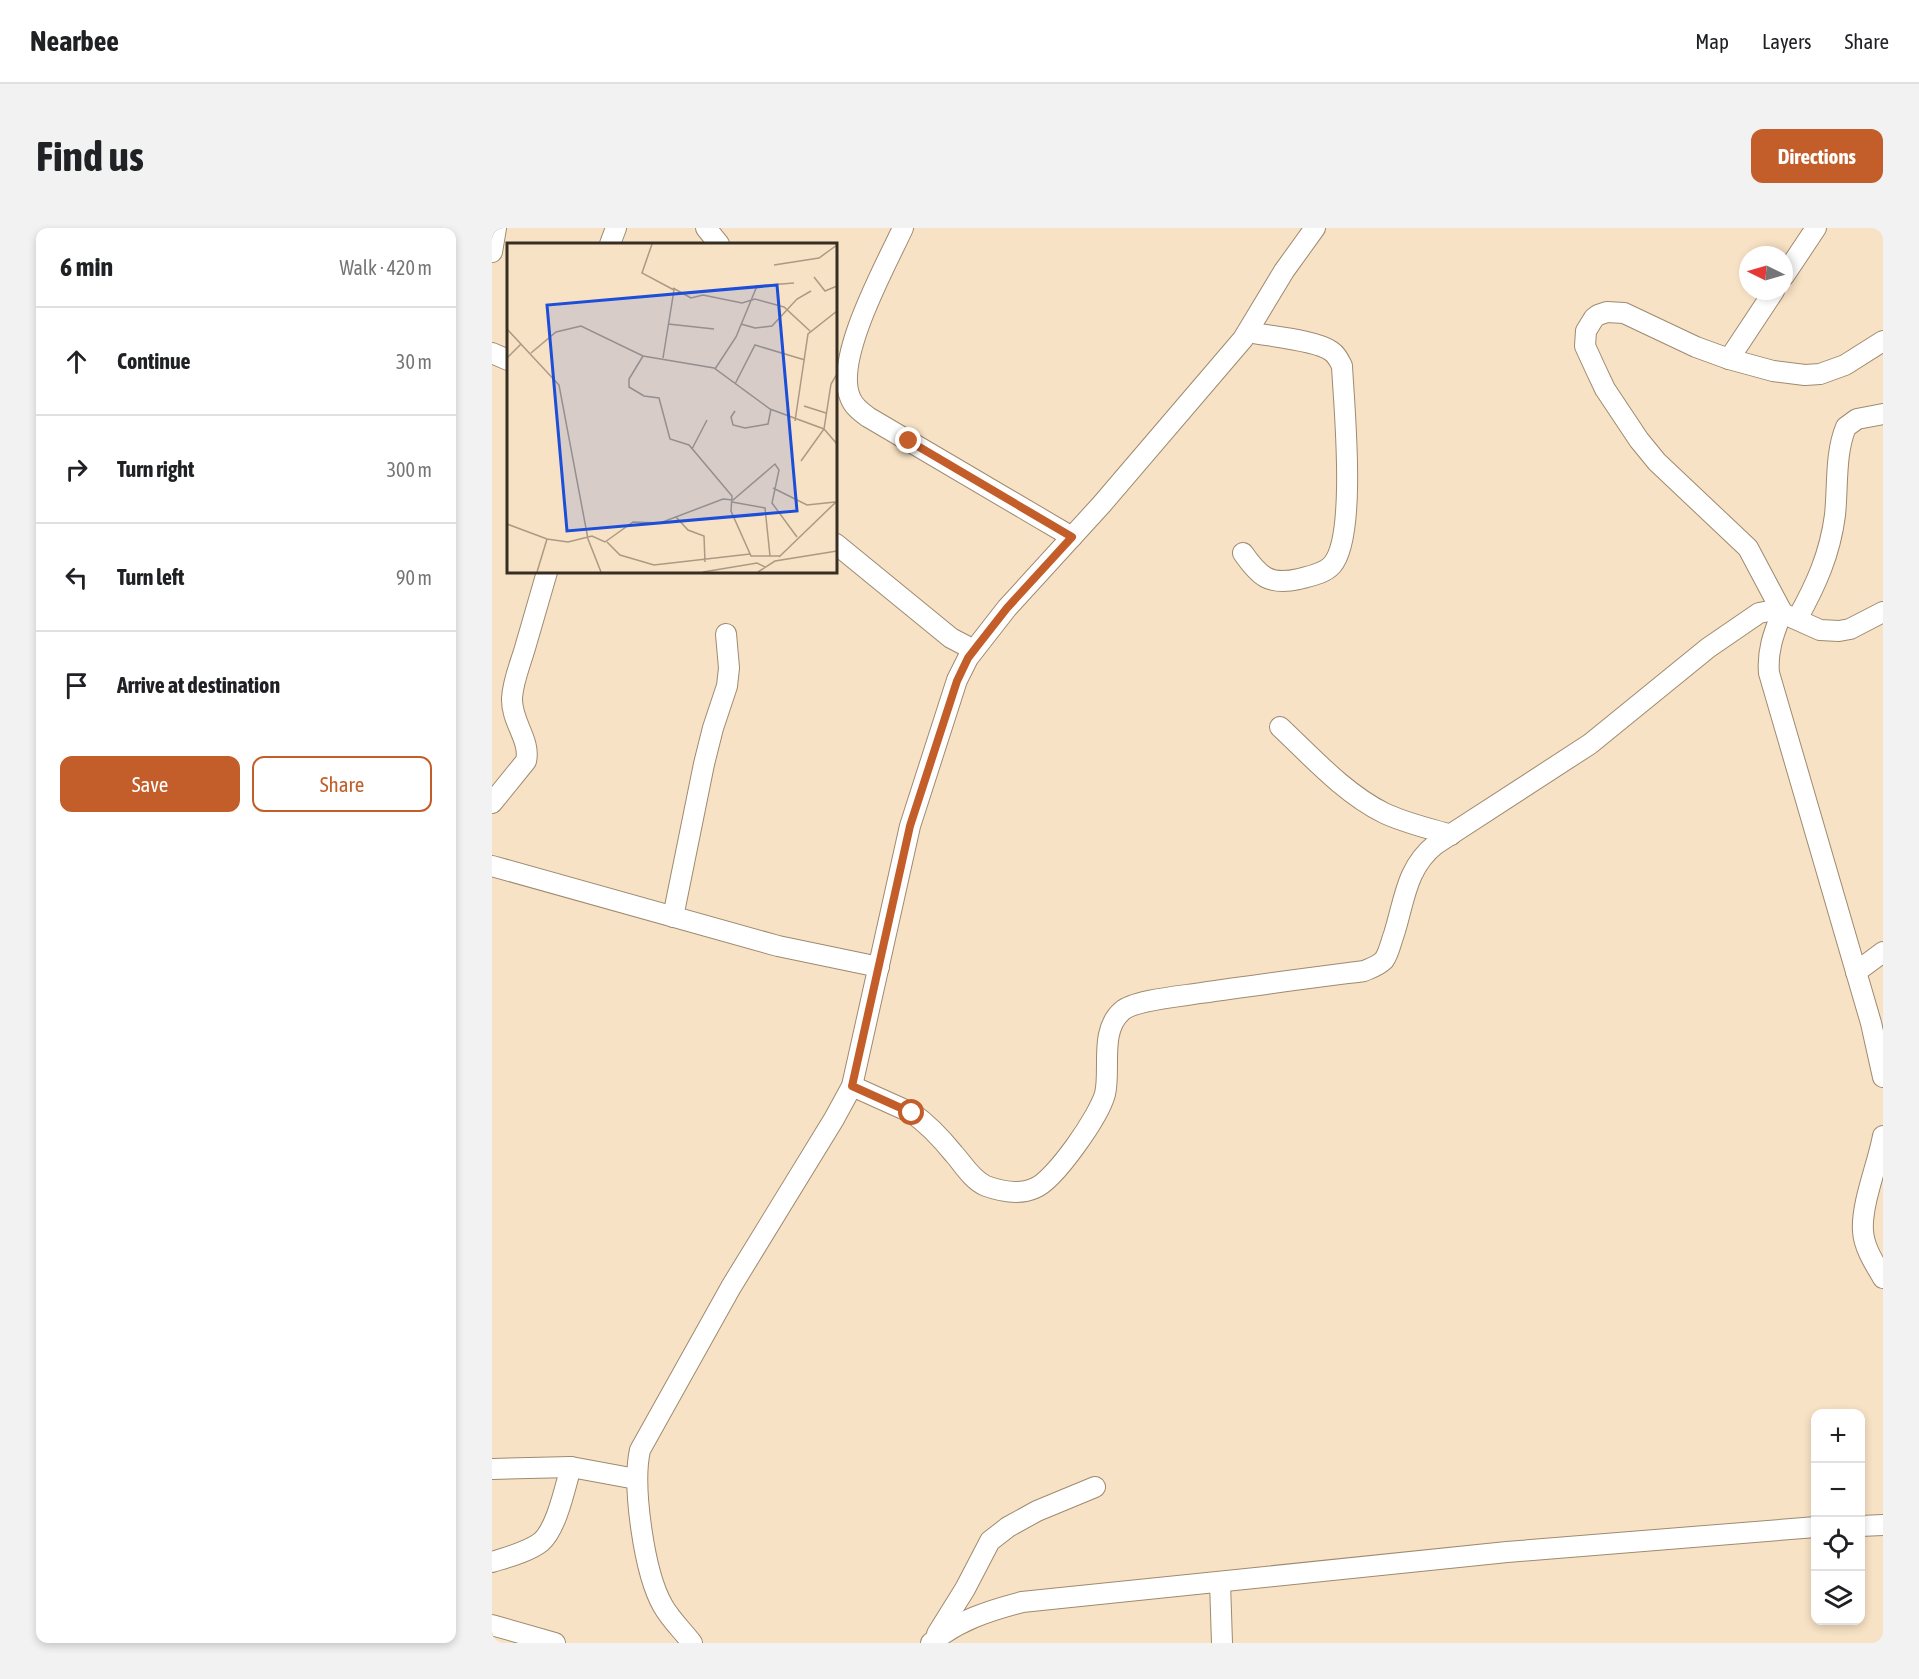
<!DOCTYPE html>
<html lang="en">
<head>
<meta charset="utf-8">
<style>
  body { margin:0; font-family:"Asap Condensed",sans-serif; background:#f2f2f2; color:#202124 }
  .controls { position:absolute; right:18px; bottom:18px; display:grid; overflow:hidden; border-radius:12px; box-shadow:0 3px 9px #0003 }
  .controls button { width:54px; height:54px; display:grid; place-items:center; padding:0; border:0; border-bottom:2px solid #e0e0e0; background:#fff; color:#202124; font:30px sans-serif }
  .compass { position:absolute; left:1247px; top:18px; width:54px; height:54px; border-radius:50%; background:#fff; box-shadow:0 3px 9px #0003; rotate:275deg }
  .stop { position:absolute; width:18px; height:18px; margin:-14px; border:4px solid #c35e2a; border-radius:50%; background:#fff }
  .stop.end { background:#c35e2a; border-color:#fff; box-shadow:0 2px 6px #0008 }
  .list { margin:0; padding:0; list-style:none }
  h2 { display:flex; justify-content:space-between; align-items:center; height:78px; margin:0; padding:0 24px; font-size:26px }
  h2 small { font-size:20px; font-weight:400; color:#757577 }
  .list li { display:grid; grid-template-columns:39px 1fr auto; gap:18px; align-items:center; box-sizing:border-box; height:108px; padding:0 24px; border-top:2px solid #e0e0e0 }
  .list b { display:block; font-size:22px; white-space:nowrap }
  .list em { font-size:20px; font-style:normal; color:#757577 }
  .actions { display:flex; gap:12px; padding:18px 24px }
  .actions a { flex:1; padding:14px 0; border:2px solid #c35e2a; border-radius:12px; text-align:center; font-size:21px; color:#c35e2a }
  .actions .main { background:#c35e2a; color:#fff }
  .icon { flex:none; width:33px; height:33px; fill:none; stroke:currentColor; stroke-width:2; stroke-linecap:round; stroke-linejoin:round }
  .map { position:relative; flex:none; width:1391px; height:1415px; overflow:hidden; border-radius:12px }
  header { display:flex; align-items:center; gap:36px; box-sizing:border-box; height:84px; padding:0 30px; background:#fff; border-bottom:2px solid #e0e0e0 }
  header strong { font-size:28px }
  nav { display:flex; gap:33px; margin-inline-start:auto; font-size:21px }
  .intro { display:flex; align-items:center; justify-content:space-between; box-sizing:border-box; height:144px; padding:0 36px }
  h1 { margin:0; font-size:42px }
  .button { padding:15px 27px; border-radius:12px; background:#c35e2a; color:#fff; font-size:21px; font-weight:700 }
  main { display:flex; gap:36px; padding:0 36px }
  aside { flex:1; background:#fff; border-radius:12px; box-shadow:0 3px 9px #0003 }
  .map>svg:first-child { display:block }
</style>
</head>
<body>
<header>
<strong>Nearbee</strong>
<nav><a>Map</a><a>Layers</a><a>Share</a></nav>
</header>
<div class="intro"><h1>Find us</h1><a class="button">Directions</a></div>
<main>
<aside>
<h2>6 min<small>Walk · 420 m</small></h2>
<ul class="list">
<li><svg class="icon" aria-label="ahead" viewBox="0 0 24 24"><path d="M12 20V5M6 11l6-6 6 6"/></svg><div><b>Continue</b></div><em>30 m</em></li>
<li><svg class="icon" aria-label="right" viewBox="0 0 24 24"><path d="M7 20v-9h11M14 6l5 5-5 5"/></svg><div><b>Turn right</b></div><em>300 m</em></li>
<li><svg class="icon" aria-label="left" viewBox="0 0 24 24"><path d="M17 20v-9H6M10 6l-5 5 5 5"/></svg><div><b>Turn left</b></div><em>90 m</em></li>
<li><svg class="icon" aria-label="arrive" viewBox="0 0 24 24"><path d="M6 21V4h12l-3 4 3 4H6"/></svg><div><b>Arrive at destination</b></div></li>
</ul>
<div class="actions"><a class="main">Save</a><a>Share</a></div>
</aside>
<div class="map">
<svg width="1391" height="1415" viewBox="0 0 1391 1415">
  <rect width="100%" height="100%" fill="#f8e2c5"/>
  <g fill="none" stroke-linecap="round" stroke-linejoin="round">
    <defs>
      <g id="minor">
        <path d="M214 0 227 16"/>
        <path d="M411 0C394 37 342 130 358 169 361 178 369 184 376 189L580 309"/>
        <path d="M118 16 124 0"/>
        <path d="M0 24 4 0"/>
        <path d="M1292 48 1324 0"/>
        <path d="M1391 113 1353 137 1328 146 1313 147 1281 143 1237 131 1204 119 1132 85 1115 84 1106 87 1102 90 1094 103 1093 118 1104 142 1113 161 1147 212 1165 234 1256 320 1290 384C1282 405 1275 422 1277 445L1379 795 1391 849"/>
        <path d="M0 125 16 132"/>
        <path d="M1237 131 1282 63"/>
        <path d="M344 316 459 410 482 422"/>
        <path d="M751 325C767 348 777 358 807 351 818 348 832 346 840 337 865 309 852 178 850 138 847 132 845 127 839 123 825 112 775 108 756 104"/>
        <path d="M1305 391C1324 357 1338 326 1343 287 1346 258 1343 225 1354 199L1365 191 1391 186"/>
        <path d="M788 499C820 529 852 565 892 585 913 595 936 600 959 607"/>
        <path d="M0 575 34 533C39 512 19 494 20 470 21 453 28 437 33 420 40 395 48 369 55 344"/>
        <path d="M0 638 286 718 387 739"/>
        <path d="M181 689 212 536 221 500 235 458 237 440 234 406"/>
        <path d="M1364 744 1391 724"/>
        <path d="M360 858 420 885C436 896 449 910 462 926 471 936 480 952 494 958 508 963 528 967 543 960 563 952 607 888 613 866 619 841 607 803 630 783 642 772 691 768 709 765 763 757 818 750 872 743 879 740 886 738 892 732 897 725 899 714 902 706 913 671 914 640 944 616L1098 516 1216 420 1267 385 1283 382 1328 402 1347 403 1358 401 1391 384"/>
        <path d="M1391 908C1386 936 1369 976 1371 1003 1372 1020 1383 1036 1391 1050"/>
        <path d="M0 1241 79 1239 144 1251"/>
        <path d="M1368 1298 1391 1297"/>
        <path d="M0 1334C16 1329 36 1324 49 1314 65 1300 73 1259 79 1239"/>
        <path d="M728 1354 730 1415"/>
        <path d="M0 1397 63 1415"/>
        <path d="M445 1406 473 1361 498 1313 516 1299 545 1283 603 1259"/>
        <path d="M200 1415C190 1402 179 1392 171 1378 152 1345 140 1258 148 1222L239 1059 342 891 360 858 418 598 465 452 476 430 515 380 610 276 751 111 792 43 823 0"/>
        <path d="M439 1415C467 1392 496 1383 530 1374L1015 1324 1324 1299"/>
      </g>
    </defs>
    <!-- minor casing -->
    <use href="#minor" stroke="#9e8a6f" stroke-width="22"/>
    <!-- minor -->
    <use href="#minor" stroke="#fff" stroke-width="20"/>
  </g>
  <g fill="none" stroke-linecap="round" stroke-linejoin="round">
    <!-- route -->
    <path stroke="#c35e2a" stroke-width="8" d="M417 213 580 309 515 380 486 417 476 430 465 453 418 598 360 858 420 885"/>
  </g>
  <!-- overview -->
  <g transform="translate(15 15)">
    <rect width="330" height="330" fill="#f8e2c5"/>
    <path fill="none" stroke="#aa9a84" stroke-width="1.5" d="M145 1 135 30 167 47 156 115M267 22 312 15 330 2M307 34 318 48 330 43M166 45 184 55 196 52 235 60 248 56 277 64 303 88M161 81 207 86M234 81 248 85 265 83 290 56 304 48M0 86 52 142 81 296 94 329M24 110 49 89 74 83 136 113 207 125 263 166 317 186 330 201M136 113 122 136V144L137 153 152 155 163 196 182 202 225 253 224 268 244 313H273M0 115 14 101M208 126 229 94 250 43 287 40M228 141 248 102 298 117M297 163 319 170M228 168 224 174 226 182 238 185 261 181 264 166M288 178 301 91 330 68M185 206 200 177M294 218 317 186 324 141 330 131M266 245 300 262 328 259M225 259 258 265 263 313M169 274 181 287 197 293 198 319M0 281 40 296 61 299 85 293 98 299 126 279 153 280 216 256 226 257 268 221 272 227 265 260 290 294M100 299 113 312 147 322 243 311M272 314 330 258M30 329 40 296M196 329 250 320 258 324M251 329 268 318 330 308"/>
    <path fill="#1d4ed8" fill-opacity="0.15" stroke="#1d4ed8" stroke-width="3" d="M270 42 290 268 60 288 40 62Z"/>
    <rect width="330" height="330" fill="none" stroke="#362e23" stroke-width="3"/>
  </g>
</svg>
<div class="controls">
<button>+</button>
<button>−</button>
<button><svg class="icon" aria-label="locate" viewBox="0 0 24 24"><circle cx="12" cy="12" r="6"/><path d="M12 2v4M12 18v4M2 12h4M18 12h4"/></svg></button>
<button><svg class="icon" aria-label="layers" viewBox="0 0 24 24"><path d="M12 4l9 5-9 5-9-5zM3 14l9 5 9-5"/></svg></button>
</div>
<svg class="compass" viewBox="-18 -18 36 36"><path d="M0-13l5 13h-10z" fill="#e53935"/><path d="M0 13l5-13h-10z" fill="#757577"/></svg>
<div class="stop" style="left:420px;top:885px"></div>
<div class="stop end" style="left:417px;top:213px"></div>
</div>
</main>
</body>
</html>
